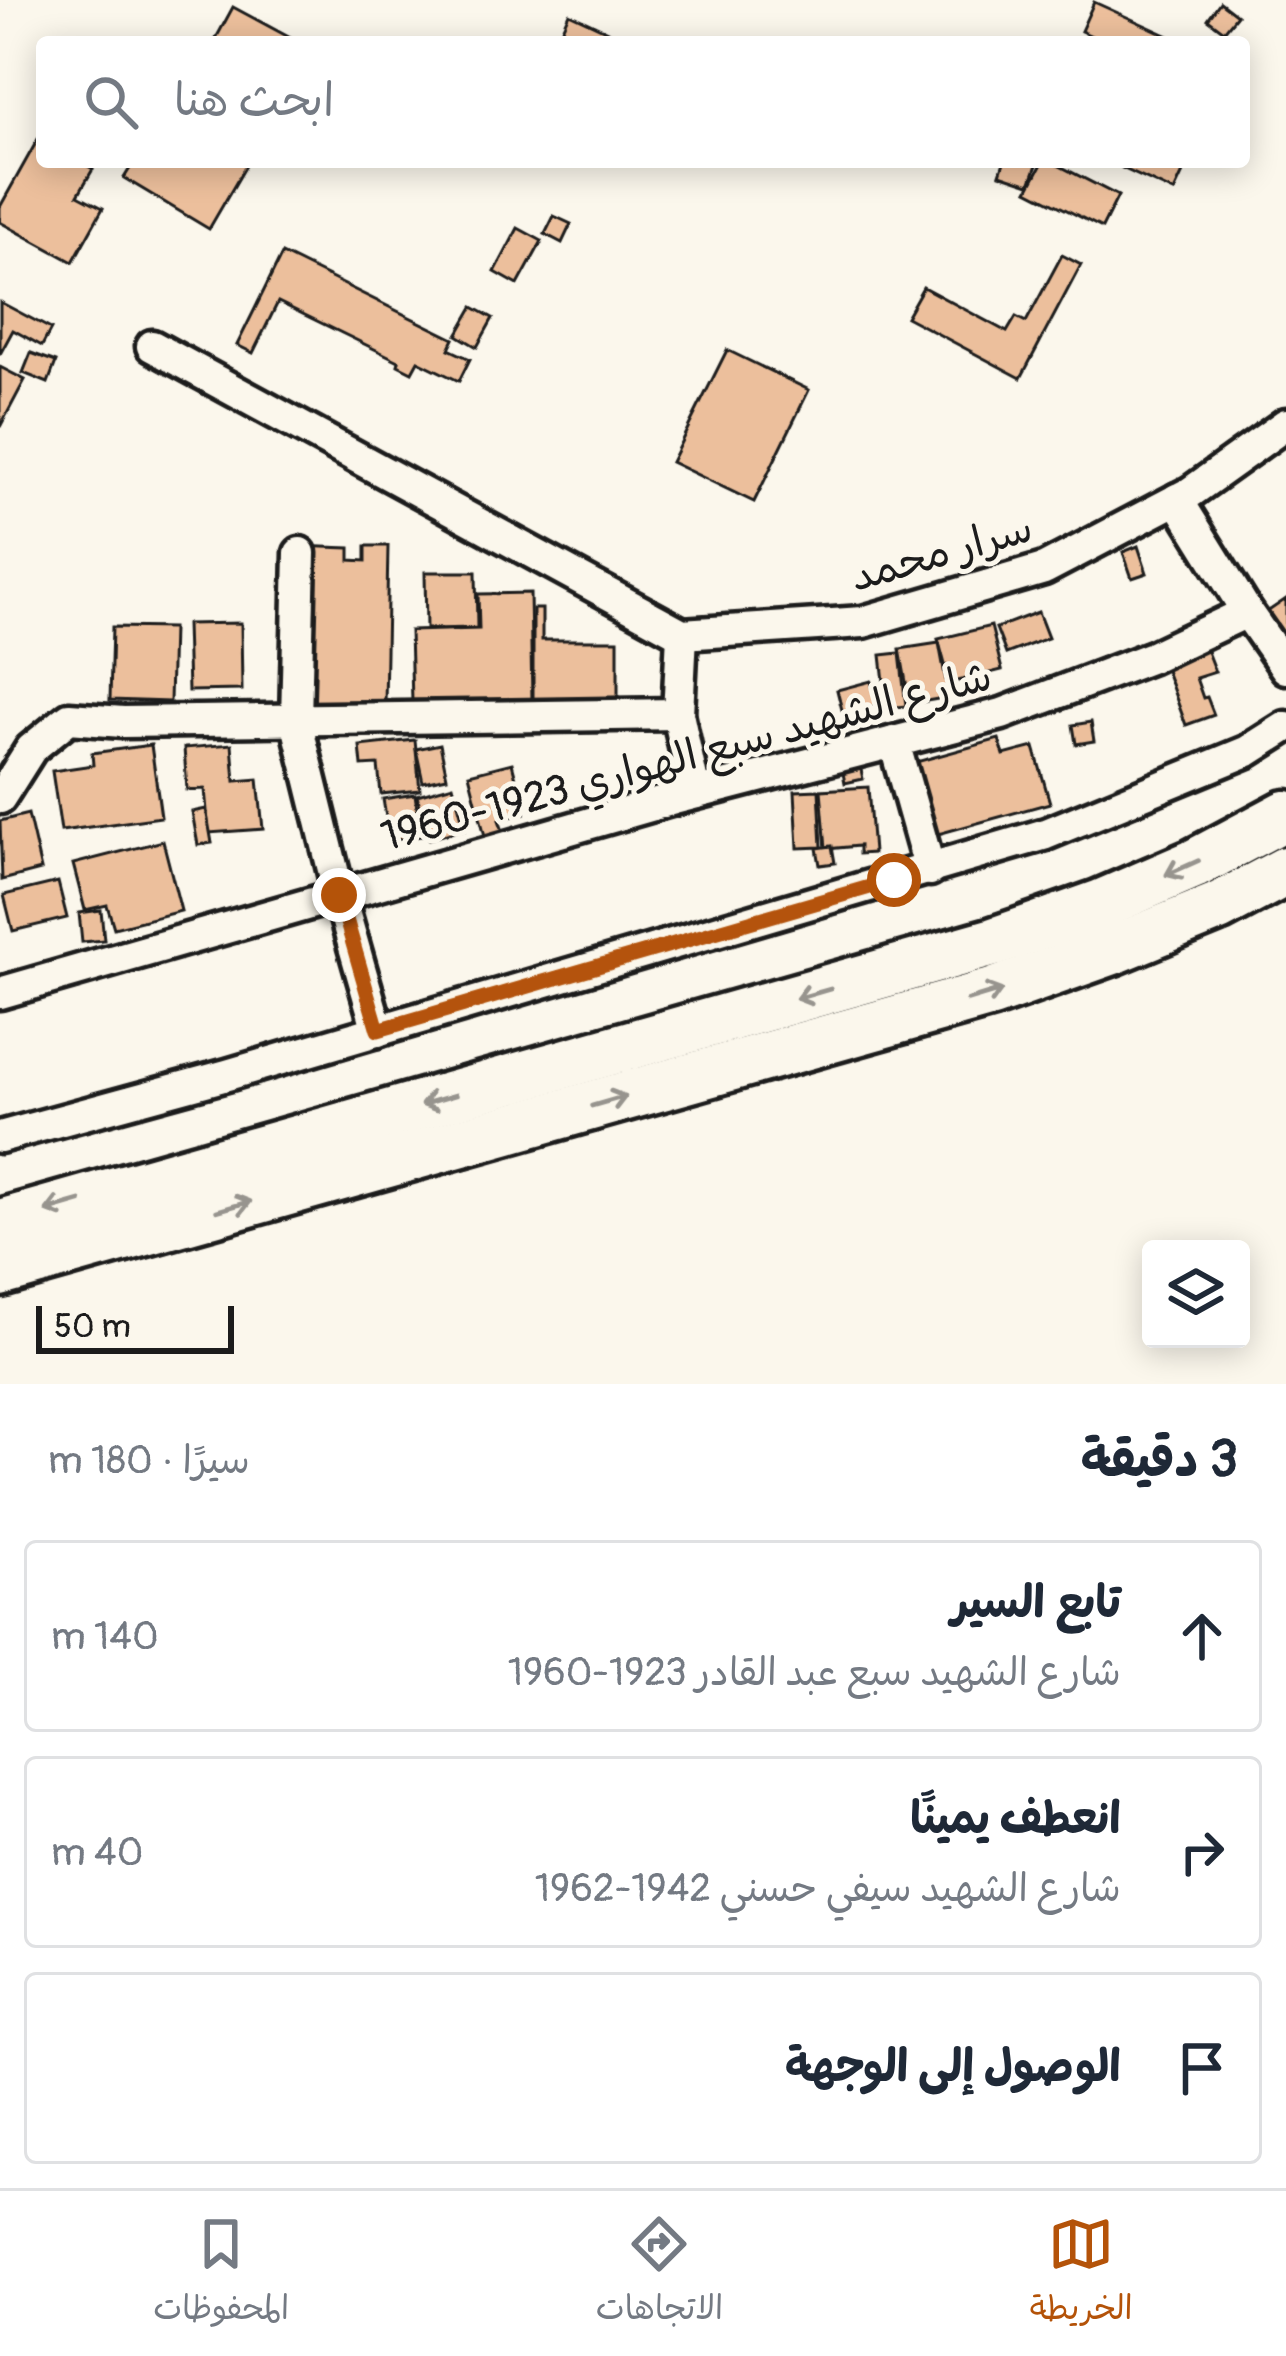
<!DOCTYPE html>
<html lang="ar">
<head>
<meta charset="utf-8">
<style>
  body { margin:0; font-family:Pangolin,"Playpen Sans Arabic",sans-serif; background:#f2f2f3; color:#1f2937; direction:rtl }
  .controls { position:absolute; right:36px; bottom:36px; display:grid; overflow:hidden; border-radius:12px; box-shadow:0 6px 30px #0003 }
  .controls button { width:108px; height:108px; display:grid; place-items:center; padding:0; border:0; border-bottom:3px solid #e0e1e3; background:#fff; color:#1f2937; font:60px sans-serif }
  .scale { position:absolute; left:36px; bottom:30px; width:198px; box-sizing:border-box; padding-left:12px; border:6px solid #1c1c1c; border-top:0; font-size:33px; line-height:42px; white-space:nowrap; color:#1c1c1c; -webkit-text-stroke:9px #fbf7ec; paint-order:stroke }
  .stop { position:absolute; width:36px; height:36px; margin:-27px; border:9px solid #b45309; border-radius:50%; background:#fff }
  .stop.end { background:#b45309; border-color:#fff; box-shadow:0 3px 12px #0008 }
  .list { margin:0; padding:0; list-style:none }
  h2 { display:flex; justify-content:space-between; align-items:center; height:156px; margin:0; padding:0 48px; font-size:51px }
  h2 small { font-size:39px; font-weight:400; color:#747a83 }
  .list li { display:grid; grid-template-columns:78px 1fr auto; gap:36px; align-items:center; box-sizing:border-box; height:192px; margin:0 24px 24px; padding:0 24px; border:3px solid #e0e1e3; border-radius:12px }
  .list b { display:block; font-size:45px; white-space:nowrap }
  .list p { margin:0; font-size:39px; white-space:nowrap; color:#747a83 }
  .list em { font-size:39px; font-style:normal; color:#747a83 }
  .icon { flex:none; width:66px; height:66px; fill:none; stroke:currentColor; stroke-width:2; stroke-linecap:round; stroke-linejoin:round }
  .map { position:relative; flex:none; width:1286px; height:1384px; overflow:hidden; direction:ltr }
  .search { position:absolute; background:#fff; box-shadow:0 6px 30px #0003; left:36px; right:36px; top:36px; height:132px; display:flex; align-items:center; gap:30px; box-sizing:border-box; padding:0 42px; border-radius:12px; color:#747a83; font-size:45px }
  .sheet { height:804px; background:#fff }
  nav { display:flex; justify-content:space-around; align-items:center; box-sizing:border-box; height:168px; border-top:3px solid #e0e1e3; background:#fff; font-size:33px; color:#747a83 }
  nav a { display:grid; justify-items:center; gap:6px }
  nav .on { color:#b45309 }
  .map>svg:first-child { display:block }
</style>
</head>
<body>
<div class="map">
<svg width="1286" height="1384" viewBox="0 0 1286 1384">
  <rect width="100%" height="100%" fill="#fbf7ec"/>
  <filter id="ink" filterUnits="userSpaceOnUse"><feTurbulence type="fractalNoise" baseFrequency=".00833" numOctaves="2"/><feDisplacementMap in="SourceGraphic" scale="24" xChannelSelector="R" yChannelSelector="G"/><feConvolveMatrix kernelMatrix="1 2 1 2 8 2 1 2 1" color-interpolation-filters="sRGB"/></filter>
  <g filter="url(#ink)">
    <!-- building -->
    <g fill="#ecbf9c" stroke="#1c1c1c" stroke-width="3">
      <path d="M1094 2 1182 42H1105L1081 31Z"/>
      <path d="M1220 2 1237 15 1224 31 1208 19Z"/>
      <path d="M233 7 298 42H214Z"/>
      <path d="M569 13 631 42H579L560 33Z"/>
      <path d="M38 139 42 141V162H81L93 169 78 195 103 208 73 262 0 222V207Z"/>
      <path d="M134 162H248L209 229 124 178Z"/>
      <path d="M1004 162H1038L1030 184 1000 174Z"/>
      <path d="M1043 162H1052L1118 196 1102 228 1028 190Z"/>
      <path d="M1124 162H1188L1174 192 1122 168Z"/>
      <path d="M554 216 571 224 562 243 545 234Z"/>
      <path d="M518 228 542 241 518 285 495 272Z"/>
      <path d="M282 254 454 339 449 349 470 359 459 381 418 361 412 372 398 365 399 361 278 302 253 353 237 345Z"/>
      <path d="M1062 255 1081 265 1021 378 906 317 923 287 1007 332 1016 317 1026 322Z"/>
      <path d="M0 302 51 329 42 346 13 330 0 354Z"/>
      <path d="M473 307 493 318 477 347 457 335Z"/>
      <path d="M727 350 809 390 754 502 671 462Z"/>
      <path d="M31 353 56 362 48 383 23 373Z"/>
      <path d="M0 367 25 380 0 427Z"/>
      <path d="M295 546 350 548V560L366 561V546H388L385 705 302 703Z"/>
      <path d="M1138 546 1147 573 1132 578 1123 552Z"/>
      <path d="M425 572H476L477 628 426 629Z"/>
      <path d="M530 593 532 700 412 702 410 631 479 629 478 594Z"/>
      <path d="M1286 599V674L1257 633 1274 621 1267 612Z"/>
      <path d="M533 609H542V640H618V700H533Z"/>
      <path d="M1038 612 1048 638 1006 654 996 628Z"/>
      <path d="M241 623 242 690 188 691 186 624Z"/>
      <path d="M991 626 1002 670 950 683 938 639Z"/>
      <path d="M112 627 172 628 170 702 110 700Z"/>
      <path d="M939 643 949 697 910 704 900 649Z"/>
      <path d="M1206 649 1215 672 1196 678 1203 698 1207 697 1214 715 1186 725 1164 665Z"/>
      <path d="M900 653 906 706 887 708 881 655Z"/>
      <path d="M871 681 877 705 843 714 837 690Z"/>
      <path d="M1091 722 1094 741 1076 744 1073 725Z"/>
      <path d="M999 739 1004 755 1034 747 1050 803 909 842 898 767Z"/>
      <path d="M415 740 420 790 381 794 378 765 362 766 360 746Z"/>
      <path d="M232 744 235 781 258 779 263 829 209 833 205 789 187 790 184 748Z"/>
      <path d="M440 744 447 777 423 782 416 749Z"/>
      <path d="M151 745 161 817 61 831 52 771 93 765 92 753Z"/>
      <path d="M512 763 525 813 499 820 503 831 485 836 469 774Z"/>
      <path d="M860 765 863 779 845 783 842 768Z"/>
      <path d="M453 785 465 829 429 839 417 795Z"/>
      <path d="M868 787 873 853 859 854V846L826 849 821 790Z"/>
      <path d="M819 790 822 847 798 848 795 791Z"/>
      <path d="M415 794 421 836 390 841 383 799Z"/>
      <path d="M206 809 212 843 198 845 192 812Z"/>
      <path d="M28 814 41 870 2 880 0 821Z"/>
      <path d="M163 841 181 911 114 928 107 905 85 910 73 864Z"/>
      <path d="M832 846 835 863 820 865 817 848Z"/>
      <path d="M58 882 67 918 13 931 4 895Z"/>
      <path d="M101 910 104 940 82 942 79 913Z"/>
    </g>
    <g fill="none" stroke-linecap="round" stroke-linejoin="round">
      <defs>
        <g id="minor">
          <path d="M152 346 682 634 863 622 1044 569 1191 492 1286 424"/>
          <path d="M1177 499 1247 612 1286 668"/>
          <path d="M300 553 296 720 339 894 378 1031"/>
          <path d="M682 634 678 714 695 793"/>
          <path d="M894 742 930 870"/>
          <path d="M0 798 31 749 69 718 123 722 678 714"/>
          <path d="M0 993 674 799 1002 714 1152 657 1247 612"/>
          <path d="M0 1137 227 1075 1046 834 1248 751 1286 727"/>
        </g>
        <g id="trunk">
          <path d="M0 1224 994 942 1099 905 1194 864 1286 815"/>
          <path d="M0 1272 992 993 1113 950 1218 907 1286 871"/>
        </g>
      </defs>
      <!-- minor casing -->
      <use href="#minor" stroke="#1c1c1c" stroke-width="39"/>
      <!-- trunk casing -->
      <use href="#trunk" stroke="#1c1c1c" stroke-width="57"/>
      <!-- minor -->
      <use href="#minor" stroke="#fbf7ec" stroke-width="30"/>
      <!-- trunk -->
      <use href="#trunk" stroke="#fbf7ec" stroke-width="48"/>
    </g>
    <!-- one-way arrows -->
    <defs><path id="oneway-shaft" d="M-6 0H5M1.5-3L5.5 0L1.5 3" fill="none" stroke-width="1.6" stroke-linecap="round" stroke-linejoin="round" transform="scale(3)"/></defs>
    <g stroke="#97948e">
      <use href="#oneway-shaft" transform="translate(1182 868) rotate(156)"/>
      <use href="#oneway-shaft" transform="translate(813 994) rotate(164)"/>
      <use href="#oneway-shaft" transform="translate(985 995) rotate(-17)"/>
      <use href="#oneway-shaft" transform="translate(438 1100) rotate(164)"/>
      <use href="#oneway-shaft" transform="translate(609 1101) rotate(-16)"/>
      <use href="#oneway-shaft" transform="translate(63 1206) rotate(164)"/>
      <use href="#oneway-shaft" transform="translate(234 1206) rotate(-16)"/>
    </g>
  </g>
  <g fill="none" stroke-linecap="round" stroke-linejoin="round" filter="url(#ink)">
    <!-- route -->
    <path stroke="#b45309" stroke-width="15" d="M339 895 378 1030 894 880"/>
  </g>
  <g text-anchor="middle" stroke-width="10" stroke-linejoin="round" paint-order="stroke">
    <!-- street labels -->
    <g font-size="42" fill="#1c1c1c" stroke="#fbf7ec">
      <text transform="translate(941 551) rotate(-16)" y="15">سرار محمد</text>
      <text transform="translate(686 755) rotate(-15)" y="15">شارع الشهيد سبع الهواري 1923-1960</text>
    </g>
  </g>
</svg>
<div class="controls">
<button><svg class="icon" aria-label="layers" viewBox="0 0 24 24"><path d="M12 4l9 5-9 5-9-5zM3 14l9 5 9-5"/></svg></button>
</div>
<div class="scale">50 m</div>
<div class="stop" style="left:894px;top:880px"></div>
<div class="stop end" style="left:339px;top:895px"></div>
<div class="search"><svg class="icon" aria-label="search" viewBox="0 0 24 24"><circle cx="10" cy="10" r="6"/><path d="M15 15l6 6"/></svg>ابحث هنا</div>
</div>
<section class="sheet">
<h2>3 دقيقة<small>سيرًا · 180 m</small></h2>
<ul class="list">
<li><svg class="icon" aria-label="ahead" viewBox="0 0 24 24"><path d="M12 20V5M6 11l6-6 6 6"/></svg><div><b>تابع السير</b><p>شارع الشهيد سبع عبد القادر 1923-1960</p></div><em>140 m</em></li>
<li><svg class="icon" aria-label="right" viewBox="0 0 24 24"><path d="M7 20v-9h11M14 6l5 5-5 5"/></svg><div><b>انعطف يمينًا</b><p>شارع الشهيد سيفي حسني 1942-1962</p></div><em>40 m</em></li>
<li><svg class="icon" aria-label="arrive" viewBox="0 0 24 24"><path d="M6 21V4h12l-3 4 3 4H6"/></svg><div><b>الوصول إلى الوجهة</b></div></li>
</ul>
</section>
<nav>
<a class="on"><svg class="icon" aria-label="map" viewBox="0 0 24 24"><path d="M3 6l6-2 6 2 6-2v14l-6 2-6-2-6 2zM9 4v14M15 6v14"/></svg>الخريطة</a>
<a><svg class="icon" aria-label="directions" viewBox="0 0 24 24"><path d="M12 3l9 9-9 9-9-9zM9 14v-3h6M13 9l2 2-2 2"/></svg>الاتجاهات</a>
<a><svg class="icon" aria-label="saved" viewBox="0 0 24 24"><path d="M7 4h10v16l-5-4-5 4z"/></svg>المحفوظات</a>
</nav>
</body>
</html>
